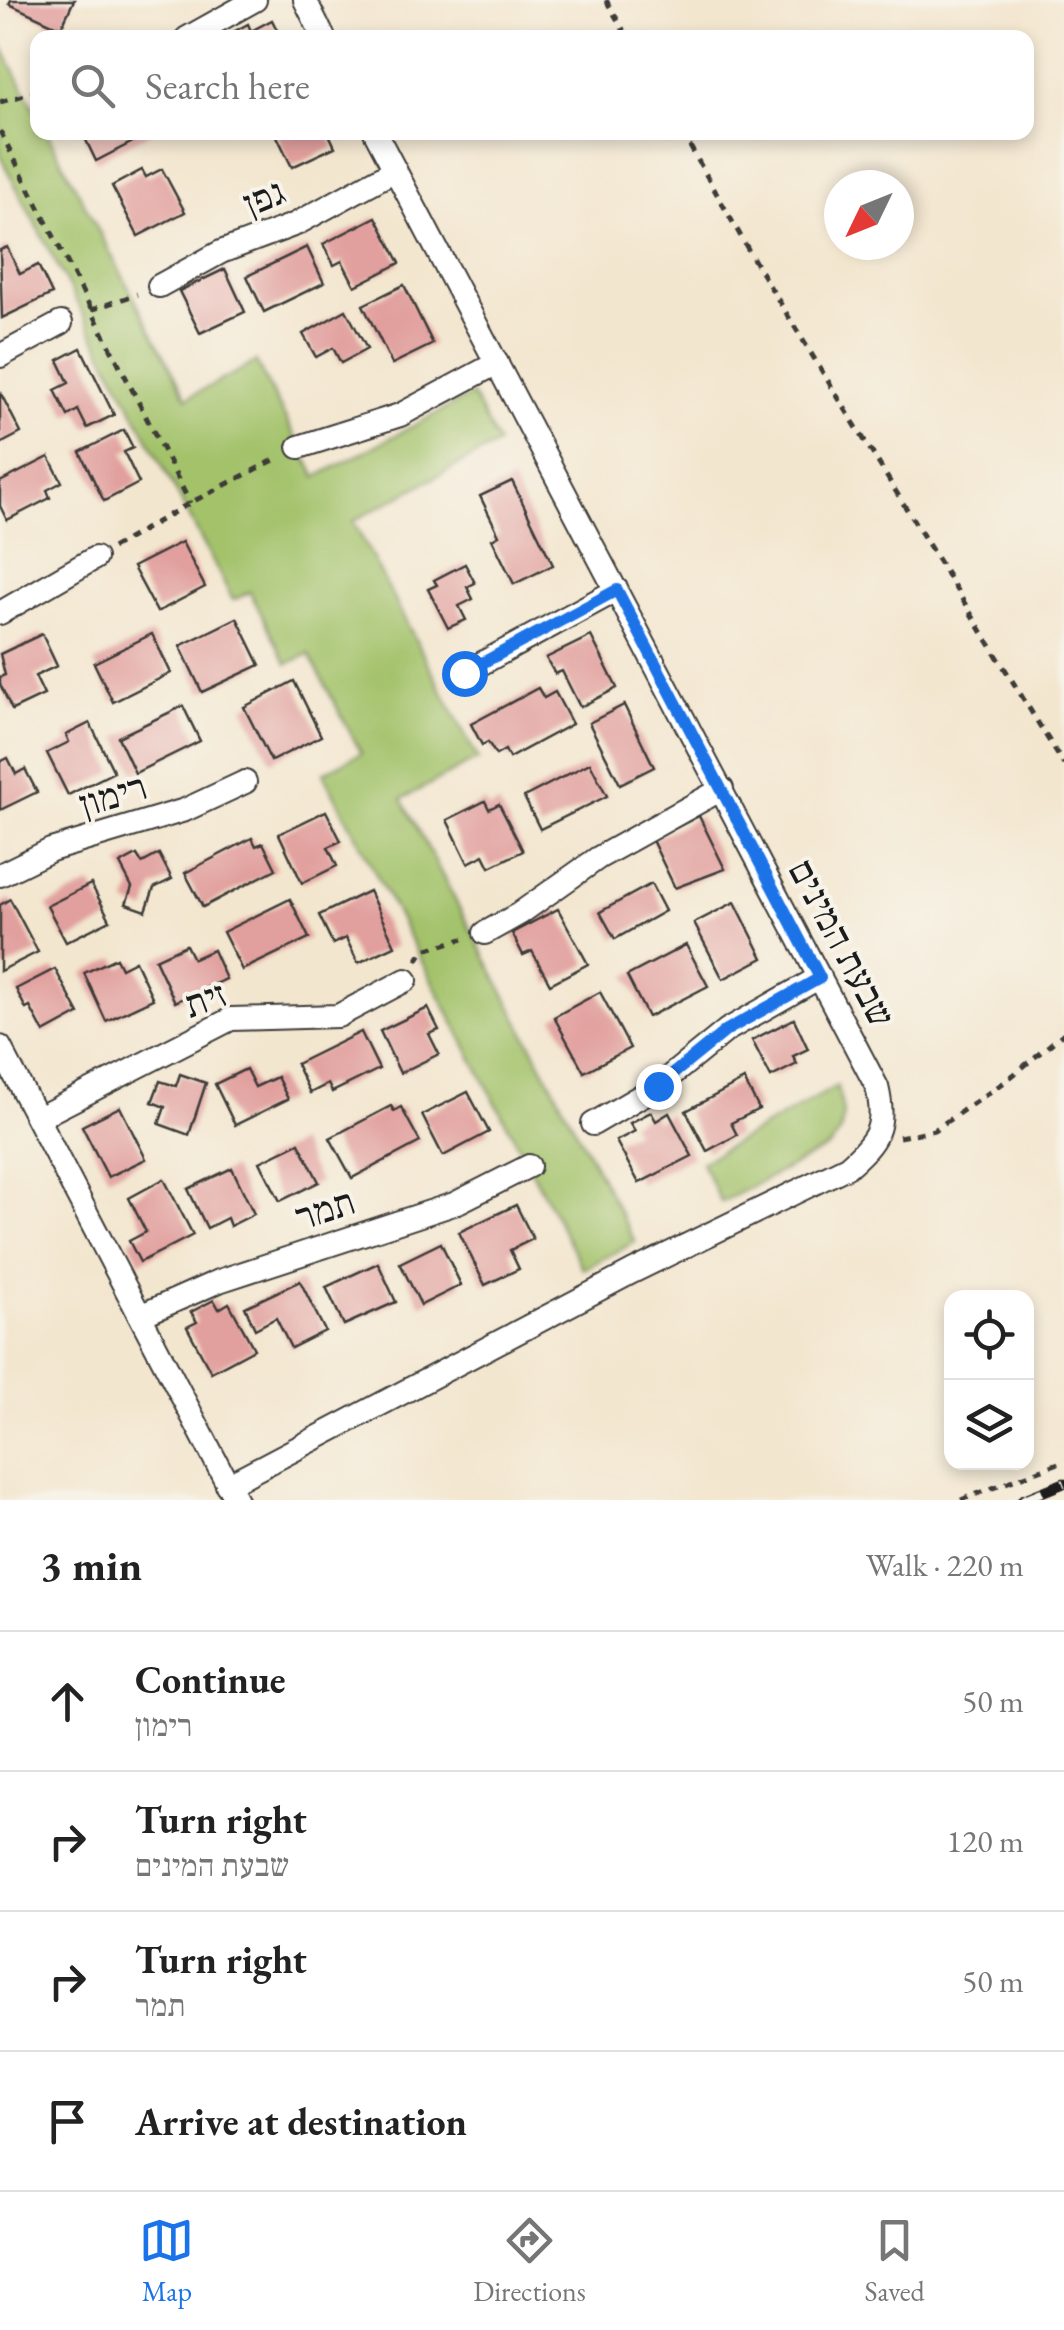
<!DOCTYPE html>
<html lang="en">
<head>
<meta charset="utf-8">
<style>
  body { margin:0; font-family:"EB Garamond","Frank Ruhl Libre",serif; background:#f6f6f6; color:#222 }
  .controls { position:absolute; right:30px; bottom:30px; display:grid; overflow:hidden; border-radius:20px; box-shadow:0 5px 15px #0003 }
  .controls button { width:90px; height:90px; display:grid; place-items:center; padding:0; border:0; border-bottom:2px solid #e0e0e0; background:#fff; color:#222; font:50px sans-serif }
  .compass { position:absolute; left:824px; top:170px; width:90px; height:90px; border-radius:50%; background:#fff; box-shadow:0 5px 15px #0003; rotate:227deg }
  .stop { position:absolute; width:30px; height:30px; margin:-22px; border:8px solid #1a73e8; border-radius:50%; background:#fff }
  .stop.end { background:#1a73e8; border-color:#fff; box-shadow:0 2px 10px #0008 }
  .list { margin:0; padding:0; list-style:none }
  h2 { display:flex; justify-content:space-between; align-items:center; height:130px; margin:0; padding:0 40px; font-size:42px }
  h2 small { font-size:32px; font-weight:400; color:#767676 }
  .list li { display:grid; grid-template-columns:65px 1fr auto; gap:30px; align-items:center; box-sizing:border-box; height:140px; padding:0 40px; border-top:2px solid #e0e0e0 }
  .list b { display:block; font-size:38px; white-space:nowrap }
  .list p { margin:0; font-size:32px; white-space:nowrap; color:#767676 }
  .list em { font-size:32px; font-style:normal; color:#767676 }
  .icon { flex:none; width:55px; height:55px; fill:none; stroke:currentColor; stroke-width:2; stroke-linecap:round; stroke-linejoin:round }
  .map { position:relative; flex:none; width:1064px; height:1500px; overflow:hidden }
  .search { position:absolute; background:#fff; box-shadow:0 5px 15px #0003; left:30px; right:30px; top:30px; height:110px; display:flex; align-items:center; gap:25px; box-sizing:border-box; padding:0 35px; border-radius:20px; color:#767676; font-size:38px }
  .sheet { height:690px; background:#fff }
  nav { display:flex; justify-content:space-around; align-items:center; box-sizing:border-box; height:140px; border-top:2px solid #e0e0e0; background:#fff; font-size:28px; color:#767676 }
  nav a { display:grid; justify-items:center; gap:5px }
  nav .on { color:#1a73e8 }
  .map>svg:first-child { display:block }
</style>
</head>
<body>
<div class="map">
<svg width="1064" height="1500" viewBox="0 0 1064 1500">
  <rect width="100%" height="100%" fill="#f7f3e8"/>
  <filter id="ink" filterUnits="userSpaceOnUse"><feTurbulence type="fractalNoise" baseFrequency=".01" numOctaves="2"/><feDisplacementMap in="SourceGraphic" scale="20" xChannelSelector="R" yChannelSelector="G"/><feConvolveMatrix kernelMatrix="1 2 1 2 8 2 1 2 1" color-interpolation-filters="sRGB"/></filter>
  <filter id="wash" filterUnits="userSpaceOnUse"><feTurbulence type="fractalNoise" baseFrequency=".0048" numOctaves="4" result="noise"/><feDisplacementMap in="SourceGraphic" scale="40" xChannelSelector="R" yChannelSelector="G"/><feGaussianBlur stdDeviation="2.25" result="paint"/><feColorMatrix in="noise" values="0 0 0 0 0 0 0 0 0 0 0 0 0 0 0 0 0 1.4 0 .05"/><feComposite in="paint" operator="in"/></filter>
  <g filter="url(#wash)">
    <rect width="100%" height="100%" fill="#f3e6cf"/>
    <!-- green -->
    <g fill="#a3c26a" stroke="#606f43" stroke-width="2.5">
      <path d="M0 43 37 114 38 132 47 133 187 398 256 362 316 477 472 395 498 444 353 521 478 759 402 799 635 1242 583 1269 323 773 361 753 309 654 287 664 250 592 233 600 0 156Z"/>
      <path d="M837 1086C844 1111 848 1128 829 1147L721 1202 701 1162Z"/>
    </g>
    <g id="blocks">
      <!-- building -->
      <g fill="#e19f9d">
        <path d="M11 0H74L61 28 9 4Z"/>
        <path d="M272 20 281 38H222L248 24 251 31Z"/>
        <path d="M90 132H152L96 161 84 136Z"/>
        <path d="M275 132H328L335 147 292 167Z"/>
        <path d="M162 169 185 212 138 236 112 186 142 170 146 177Z"/>
        <path d="M376 217 400 263 355 286 342 261 334 265 323 244Z"/>
        <path d="M7 247 20 274 38 265 52 294 2 318 0 250Z"/>
        <path d="M307 247 324 283 264 312 247 276Z"/>
        <path d="M225 269 245 312 200 333 179 291Z"/>
        <path d="M404 285 433 344 392 364 363 305Z"/>
        <path d="M346 310 367 349 341 363 333 348 316 357 303 334Z"/>
        <path d="M81 348 114 415 87 428 78 410 68 416 55 390 69 383 58 360Z"/>
        <path d="M0 392 21 433 0 444Z"/>
        <path d="M124 430 133 448 124 452 139 483 104 501 80 452Z"/>
        <path d="M49 457 62 482 47 490 50 498 7 520 0 506V482Z"/>
        <path d="M512 481 553 565 514 584 492 539 499 535 480 496Z"/>
        <path d="M182 542 205 587 157 612 133 567Z"/>
        <path d="M465 564 475 583 467 587 473 599 459 606 466 620 448 628 428 589 437 585 434 580Z"/>
        <path d="M237 618 260 665 202 692 180 646Z"/>
        <path d="M42 634 57 666 35 676 44 695 12 710 0 684V677L5 675 0 654Z"/>
        <path d="M152 634 171 673 113 702 94 663Z"/>
        <path d="M591 636 617 688 580 707 562 671 555 674 546 658Z"/>
        <path d="M294 681 321 736 271 761 244 707Z"/>
        <path d="M538 688 544 698 555 692 572 724 509 758 505 750 496 755 488 742 482 745 471 724Z"/>
        <path d="M624 705 654 767 620 784 589 723Z"/>
        <path d="M183 706 200 741 135 773 118 737Z"/>
        <path d="M90 723 114 772 68 795 47 753 69 742 66 735Z"/>
        <path d="M8 758 16 774 25 769 37 792 0 810V762Z"/>
        <path d="M590 763 607 796 540 829 524 797Z"/>
        <path d="M485 801 489 809 499 804 523 851 490 867 484 855 468 863 447 820Z"/>
        <path d="M326 811 341 841 328 847 337 866 302 883 279 834Z"/>
        <path d="M699 816 725 869 675 888 652 840Z"/>
        <path d="M252 838 256 846 263 843 276 869 203 907 185 873Z"/>
        <path d="M159 854 172 879 154 888 146 911 126 904 132 887 120 864 137 855 142 863Z"/>
        <path d="M91 884 110 920 66 942 47 906Z"/>
        <path d="M651 884 665 911 615 939 600 912Z"/>
        <path d="M369 891 395 946 358 963 346 938 333 944 319 915Z"/>
        <path d="M10 899 38 952 0 971V905Z"/>
        <path d="M290 899 309 938 242 970 223 932Z"/>
        <path d="M735 902 763 958 723 979 694 923Z"/>
        <path d="M558 909 588 964 550 984 532 951 523 955 512 933Z"/>
        <path d="M186 945 193 959 213 950 226 979 175 1002 155 959Z"/>
        <path d="M686 945 708 986 648 1017 627 976Z"/>
        <path d="M116 958 121 968 135 961 153 999 106 1021 84 973Z"/>
        <path d="M55 969 79 1014 44 1033 30 1007 26 1009 16 989Z"/>
        <path d="M600 992 630 1048 584 1072 554 1017Z"/>
        <path d="M428 1008 439 1030 429 1034 439 1054 400 1073 380 1031Z"/>
        <path d="M794 1019 808 1049 793 1056 797 1064 771 1077 752 1040Z"/>
        <path d="M361 1032 379 1069 332 1092 328 1084 310 1093 296 1064Z"/>
        <path d="M246 1069 255 1087 277 1077 288 1099 235 1125 215 1084Z"/>
        <path d="M180 1074 206 1083 189 1135 159 1124 165 1107 152 1102 160 1081 176 1086Z"/>
        <path d="M744 1080 759 1109 731 1123 737 1135 707 1151 686 1111Z"/>
        <path d="M468 1092 489 1132 443 1156 422 1115Z"/>
        <path d="M391 1106 394 1111 401 1107 420 1142 352 1178 330 1138Z"/>
        <path d="M120 1107 146 1159 108 1177 82 1126Z"/>
        <path d="M651 1112 656 1121 669 1113 692 1156 639 1183 616 1141 635 1131 630 1123Z"/>
        <path d="M299 1143 319 1182 280 1201 260 1162Z"/>
        <path d="M232 1168 254 1214 230 1226 227 1218 207 1228 188 1189Z"/>
        <path d="M164 1179 193 1235 140 1262 129 1241 146 1232 129 1198Z"/>
        <path d="M516 1205 533 1239 510 1250 519 1269 485 1285 459 1232Z"/>
        <path d="M441 1243 461 1285 421 1305 400 1263Z"/>
        <path d="M378 1263 396 1302 344 1325 326 1287Z"/>
        <path d="M300 1281 325 1331 291 1348 276 1318 255 1329 245 1307Z"/>
        <path d="M214 1300 219 1309 229 1303 254 1349 211 1372 187 1327 197 1322 191 1312Z"/>
      </g>
    </g>
  </g>
  <g filter="url(#ink)">
    <use href="#blocks" fill-opacity="0" stroke="#3c3a37" stroke-width="2.5"/>
    <g fill="none" stroke-linecap="round" stroke-linejoin="round">
      <defs>
        <g id="minor">
          <path d="M305 0 324 38"/>
          <path d="M187 38 255 0"/>
          <path d="M159 286 221 252 296 224 395 170"/>
          <path d="M0 356 61 323"/>
          <path d="M299 447 400 415 497 363"/>
          <path d="M0 613 95 558"/>
          <path d="M464 673 617 590"/>
          <path d="M0 875 51 850 185 810 245 782"/>
          <path d="M485 933 519 914 598 858 722 789"/>
          <path d="M0 1047 236 1500"/>
          <path d="M38 1118 231 1019 338 1016 406 980"/>
          <path d="M593 1124 658 1086 727 1030 820 977"/>
          <path d="M142 1315 219 1281 454 1204 529 1166"/>
          <path d="M227 1485 632 1272 847 1167C877 1141 887 1127 877 1087L375 132"/>
        </g>
      </defs>
      <!-- minor casing -->
      <use href="#minor" stroke="#3c3a37" stroke-width="26"/>
      <!-- path -->
      <g stroke="#3c3a37" stroke-width="5" stroke-dasharray="8 8" stroke-linecap="butt">
        <path d="M606 0 628 38"/>
        <path d="M0 102 38 91"/>
        <path d="M0 131 190 503"/>
        <path d="M682 132 758 267 1064 765"/>
        <path d="M91 310 137 294"/>
        <path d="M112 548 190 503 278 458"/>
        <path d="M417 961 424 950 463 939"/>
        <path d="M899 1137 934 1130 1006 1081 1064 1033"/>
        <path d="M961 1500 1064 1461"/>
      </g>
      <!-- minor -->
      <use href="#minor" stroke="#fff" stroke-width="22"/>
      <defs>
        <path id="rail" d="M1022 1500 1064 1483"/>
      </defs>
      <!-- rail casing -->
      <use href="#rail" stroke="#1c1c1c" stroke-width="11"/>
      <!-- rail -->
      <use href="#rail" stroke="#f7f3e8" stroke-width="8" stroke-dasharray="22" stroke-linecap="butt"/>
    </g>
  </g>
  <g fill="none" stroke-linecap="round" stroke-linejoin="round" filter="url(#ink)">
    <!-- route -->
    <path stroke="#1a73e8" stroke-width="12" d="M464 673 617 590 820 978 727 1030 658 1086"/>
  </g>
  <g text-anchor="middle" stroke-width="8" stroke-linejoin="round" paint-order="stroke">
    <!-- street labels -->
    <g font-size="38" fill="#1c1c1c" stroke="#f7f3e8">
      <text transform="translate(264 197) rotate(-23)" y="13">גפן</text>
      <text transform="translate(113 795) rotate(-17)" y="13">רימון</text>
      <text transform="translate(842 943) rotate(62)" y="13">שבעת המינים</text>
      <text transform="translate(205 999) rotate(-20)" y="13">זית</text>
      <text transform="translate(325 1209) rotate(-18)" y="13">תמר</text>
    </g>
  </g>
</svg>
<div class="controls">
<button><svg class="icon" aria-label="locate" viewBox="0 0 24 24"><circle cx="12" cy="12" r="6"/><path d="M12 2v4M12 18v4M2 12h4M18 12h4"/></svg></button>
<button><svg class="icon" aria-label="layers" viewBox="0 0 24 24"><path d="M12 4l9 5-9 5-9-5zM3 14l9 5 9-5"/></svg></button>
</div>
<svg class="compass" viewBox="-18 -18 36 36"><path d="M0-13l5 13h-10z" fill="#e53935"/><path d="M0 13l5-13h-10z" fill="#767676"/></svg>
<div class="stop" style="left:464px;top:673px"></div>
<div class="stop end" style="left:658px;top:1086px"></div>
<div class="search"><svg class="icon" aria-label="search" viewBox="0 0 24 24"><circle cx="10" cy="10" r="6"/><path d="M15 15l6 6"/></svg>Search here</div>
</div>
<section class="sheet">
<h2>3 min<small>Walk · 220 m</small></h2>
<ul class="list">
<li><svg class="icon" aria-label="ahead" viewBox="0 0 24 24"><path d="M12 20V5M6 11l6-6 6 6"/></svg><div><b>Continue</b><p>רימון</p></div><em>50 m</em></li>
<li><svg class="icon" aria-label="right" viewBox="0 0 24 24"><path d="M7 20v-9h11M14 6l5 5-5 5"/></svg><div><b>Turn right</b><p>שבעת המינים</p></div><em>120 m</em></li>
<li><svg class="icon" aria-label="right" viewBox="0 0 24 24"><path d="M7 20v-9h11M14 6l5 5-5 5"/></svg><div><b>Turn right</b><p>תמר</p></div><em>50 m</em></li>
<li><svg class="icon" aria-label="arrive" viewBox="0 0 24 24"><path d="M6 21V4h12l-3 4 3 4H6"/></svg><div><b>Arrive at destination</b></div></li>
</ul>
</section>
<nav>
<a class="on"><svg class="icon" aria-label="map" viewBox="0 0 24 24"><path d="M3 6l6-2 6 2 6-2v14l-6 2-6-2-6 2zM9 4v14M15 6v14"/></svg>Map</a>
<a><svg class="icon" aria-label="directions" viewBox="0 0 24 24"><path d="M12 3l9 9-9 9-9-9zM9 14v-3h6M13 9l2 2-2 2"/></svg>Directions</a>
<a><svg class="icon" aria-label="saved" viewBox="0 0 24 24"><path d="M7 4h10v16l-5-4-5 4z"/></svg>Saved</a>
</nav>
</body>
</html>
